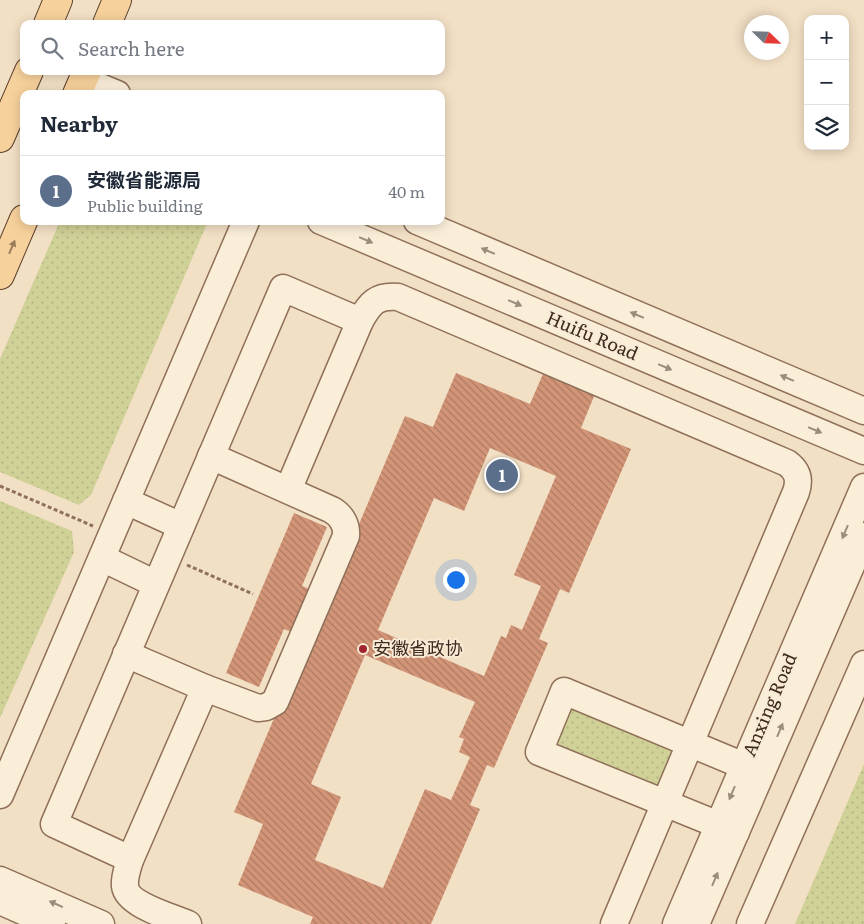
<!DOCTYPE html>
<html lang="en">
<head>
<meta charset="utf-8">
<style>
  body { margin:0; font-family:Literata,"Noto Sans SC",serif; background:#f6f6f7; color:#1f2937 }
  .controls { position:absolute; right:15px; top:15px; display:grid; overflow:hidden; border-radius:10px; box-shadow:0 2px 12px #0003 }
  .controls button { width:45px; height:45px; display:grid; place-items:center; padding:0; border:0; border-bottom:1px solid #e0e1e3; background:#fff; color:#1f2937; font:25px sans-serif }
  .compass { position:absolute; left:744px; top:15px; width:45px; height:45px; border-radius:50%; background:#fff; box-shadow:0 2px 12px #0003; rotate:113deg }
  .you { position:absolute; left:455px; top:579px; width:18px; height:18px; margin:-12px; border:4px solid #fff; border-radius:50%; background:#1a73e8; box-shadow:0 0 0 8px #1a73e833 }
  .badge { display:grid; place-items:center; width:32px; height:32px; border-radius:50%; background:#2563eb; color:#fff; font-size:16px; font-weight:700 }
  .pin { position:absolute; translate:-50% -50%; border:2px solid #fff; box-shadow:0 1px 5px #0006 }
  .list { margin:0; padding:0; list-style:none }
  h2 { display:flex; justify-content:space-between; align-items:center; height:65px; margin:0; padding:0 20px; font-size:21px }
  h2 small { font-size:16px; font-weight:400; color:#747a83 }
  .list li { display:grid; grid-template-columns:32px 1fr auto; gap:15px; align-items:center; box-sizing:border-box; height:70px; padding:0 20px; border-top:1px solid #e0e1e3 }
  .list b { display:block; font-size:19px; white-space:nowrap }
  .list p { margin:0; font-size:16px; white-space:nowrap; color:#747a83 }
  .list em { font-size:16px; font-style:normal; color:#747a83 }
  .icon { flex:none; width:28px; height:28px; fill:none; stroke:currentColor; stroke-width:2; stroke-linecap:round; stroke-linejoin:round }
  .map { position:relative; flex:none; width:864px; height:924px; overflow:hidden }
  .search { position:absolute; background:#fff; box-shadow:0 2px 12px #0003; left:20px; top:20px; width:425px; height:55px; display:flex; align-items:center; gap:12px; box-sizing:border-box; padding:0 18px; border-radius:10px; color:#747a83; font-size:19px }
  .panel { position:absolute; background:#fff; box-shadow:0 2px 12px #0003; left:20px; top:90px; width:425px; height:135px; border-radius:10px }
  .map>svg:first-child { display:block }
</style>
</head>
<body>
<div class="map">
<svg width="864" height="924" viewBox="0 0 864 924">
  <defs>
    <pattern id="grass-dots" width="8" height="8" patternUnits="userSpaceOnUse" patternTransform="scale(1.25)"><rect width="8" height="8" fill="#d0d197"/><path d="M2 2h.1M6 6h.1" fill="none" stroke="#b4b482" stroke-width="1.8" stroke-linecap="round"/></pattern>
    <pattern id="building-back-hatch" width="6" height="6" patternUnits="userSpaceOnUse" patternTransform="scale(1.25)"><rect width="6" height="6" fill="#d39578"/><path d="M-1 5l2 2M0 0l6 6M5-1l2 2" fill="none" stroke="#ad7a62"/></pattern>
  </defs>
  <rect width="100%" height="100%" fill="#f2e0c5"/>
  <!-- grass -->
  <g fill="url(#grass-dots)">
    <path d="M60 221H208L91 495 79 505 0 472V359Z"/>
    <path d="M0 501 72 531 74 552 0 718Z"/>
    <path d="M576 706 672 748 675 758 657 788 560 748 557 740 569 711Z"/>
    <path d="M864 764V924H795Z"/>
  </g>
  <!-- building -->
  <path fill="url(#building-back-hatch)" fill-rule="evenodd" d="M546 367 597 389 581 428 631 449 569 593 560 589 539 639 548 643 494 768 487 765 470 805 480 809 431 924H310L313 917 238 885 263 824 234 812 308 639 284 629 259 687 226 673 294 513 327 527 302 586 328 597 405 416 433 427 456 373 530 404ZM490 448 556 476 514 575 541 586 522 630 511 625 506 638 501 636 484 676 378 630 434 498 464 511ZM365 655 475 702 459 737 464 739 459 752 470 757 451 800 425 789 383 888 315 860 341 797 311 784Z"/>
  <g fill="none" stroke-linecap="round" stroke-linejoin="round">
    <defs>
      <g id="minor">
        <path d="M83 80 117 94"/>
        <path d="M321 221 864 451"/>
        <path d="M417 221 864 411"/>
        <path d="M288 490 360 321"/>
        <path d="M126 501 181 526"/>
        <path d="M102 558 156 584"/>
        <path d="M126 654 205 688 130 860"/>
        <path d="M205 688 258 708 266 707 275 702 346 536C347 525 342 516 332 510L211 456"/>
        <path d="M0 795 246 221"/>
        <path d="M736 832 539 752 564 691 761 773"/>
        <path d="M0 880 101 924"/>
        <path d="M0 901 52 924"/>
        <path d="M188 924C172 917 127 905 125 886 124 877 128 868 130 859L54 824 283 288 360 321C370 303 377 295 398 297L787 463C798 471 800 480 796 492L614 924"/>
        <path d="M676 924 864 487"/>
        <path d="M696 924 864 536"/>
        <path d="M750 924 864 664"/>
      </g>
      <g id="major">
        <path d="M48 24 58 0"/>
        <path d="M107 24 117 0"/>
        <path d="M77 94 87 71"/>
        <path d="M0 138 29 71"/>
        <path d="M0 275 24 219"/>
      </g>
    </defs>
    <!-- minor casing -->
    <use href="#minor" stroke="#8f7059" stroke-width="29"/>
    <!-- major casing -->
    <use href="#major" stroke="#5c3f2d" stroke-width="30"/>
    <!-- path -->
    <g stroke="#8f7059" stroke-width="3" stroke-dasharray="4 2.5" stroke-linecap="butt">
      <path d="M0 486 93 526"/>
      <path d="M187 565 253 594"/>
    </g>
    <!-- minor -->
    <use href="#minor" stroke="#fbeed9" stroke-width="26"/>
    <!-- major -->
    <use href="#major" stroke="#f7d19b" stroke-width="28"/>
  </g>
  <!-- one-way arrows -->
  <defs><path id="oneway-solid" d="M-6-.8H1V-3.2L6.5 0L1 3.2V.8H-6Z" transform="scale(1.25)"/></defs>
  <g fill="#9c8c7c">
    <use href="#oneway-solid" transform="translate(366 240) rotate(23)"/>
    <use href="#oneway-solid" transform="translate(488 251) rotate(-157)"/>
    <use href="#oneway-solid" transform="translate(515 303) rotate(23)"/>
    <use href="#oneway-solid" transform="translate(637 315) rotate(-157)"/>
    <use href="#oneway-solid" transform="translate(665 367) rotate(23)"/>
    <use href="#oneway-solid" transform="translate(787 378) rotate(-157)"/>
    <use href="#oneway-solid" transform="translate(815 430) rotate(23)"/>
    <use href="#oneway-solid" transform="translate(845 532) rotate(113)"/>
    <use href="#oneway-solid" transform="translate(780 730) rotate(-67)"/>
    <use href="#oneway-solid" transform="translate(732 793) rotate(113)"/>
    <use href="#oneway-solid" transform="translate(715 879) rotate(-67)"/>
    <use href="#oneway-solid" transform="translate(56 904) rotate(-156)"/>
  </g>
  <use fill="#9a7e5c" href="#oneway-solid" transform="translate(12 247) rotate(-67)"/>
  <!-- markers -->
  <circle fill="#a32431" stroke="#f8ebd5" stroke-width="2" cx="363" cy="649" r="5"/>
  <g text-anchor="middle" stroke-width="4" stroke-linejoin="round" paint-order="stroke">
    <!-- street labels -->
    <g font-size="18" fill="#3e2a1e" stroke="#f8ebd5">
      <text transform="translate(592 336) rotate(23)" y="6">Huifu Road</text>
      <text transform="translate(770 705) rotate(-67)" y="6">Anxing Road</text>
    </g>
    <!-- poi labels -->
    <g font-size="18" fill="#3e2a1e" stroke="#f8ebd5" text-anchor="start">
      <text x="373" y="655">安徽省政协</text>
    </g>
  </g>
</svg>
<div class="controls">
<button>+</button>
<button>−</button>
<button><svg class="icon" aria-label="layers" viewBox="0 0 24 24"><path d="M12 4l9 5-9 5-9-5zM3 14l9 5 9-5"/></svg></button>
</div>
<svg class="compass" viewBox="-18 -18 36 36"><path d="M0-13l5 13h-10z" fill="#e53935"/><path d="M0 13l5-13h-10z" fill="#747a83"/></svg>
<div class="you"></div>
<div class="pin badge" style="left:502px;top:475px;background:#5c6f8a">1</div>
<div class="search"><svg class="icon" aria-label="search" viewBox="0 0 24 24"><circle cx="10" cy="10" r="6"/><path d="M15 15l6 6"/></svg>Search here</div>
<section class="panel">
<h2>Nearby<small></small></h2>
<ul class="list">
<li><span class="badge" style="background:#5c6f8a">1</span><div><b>安徽省能源局</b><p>Public building</p></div><em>40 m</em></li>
</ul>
</section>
</div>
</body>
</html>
